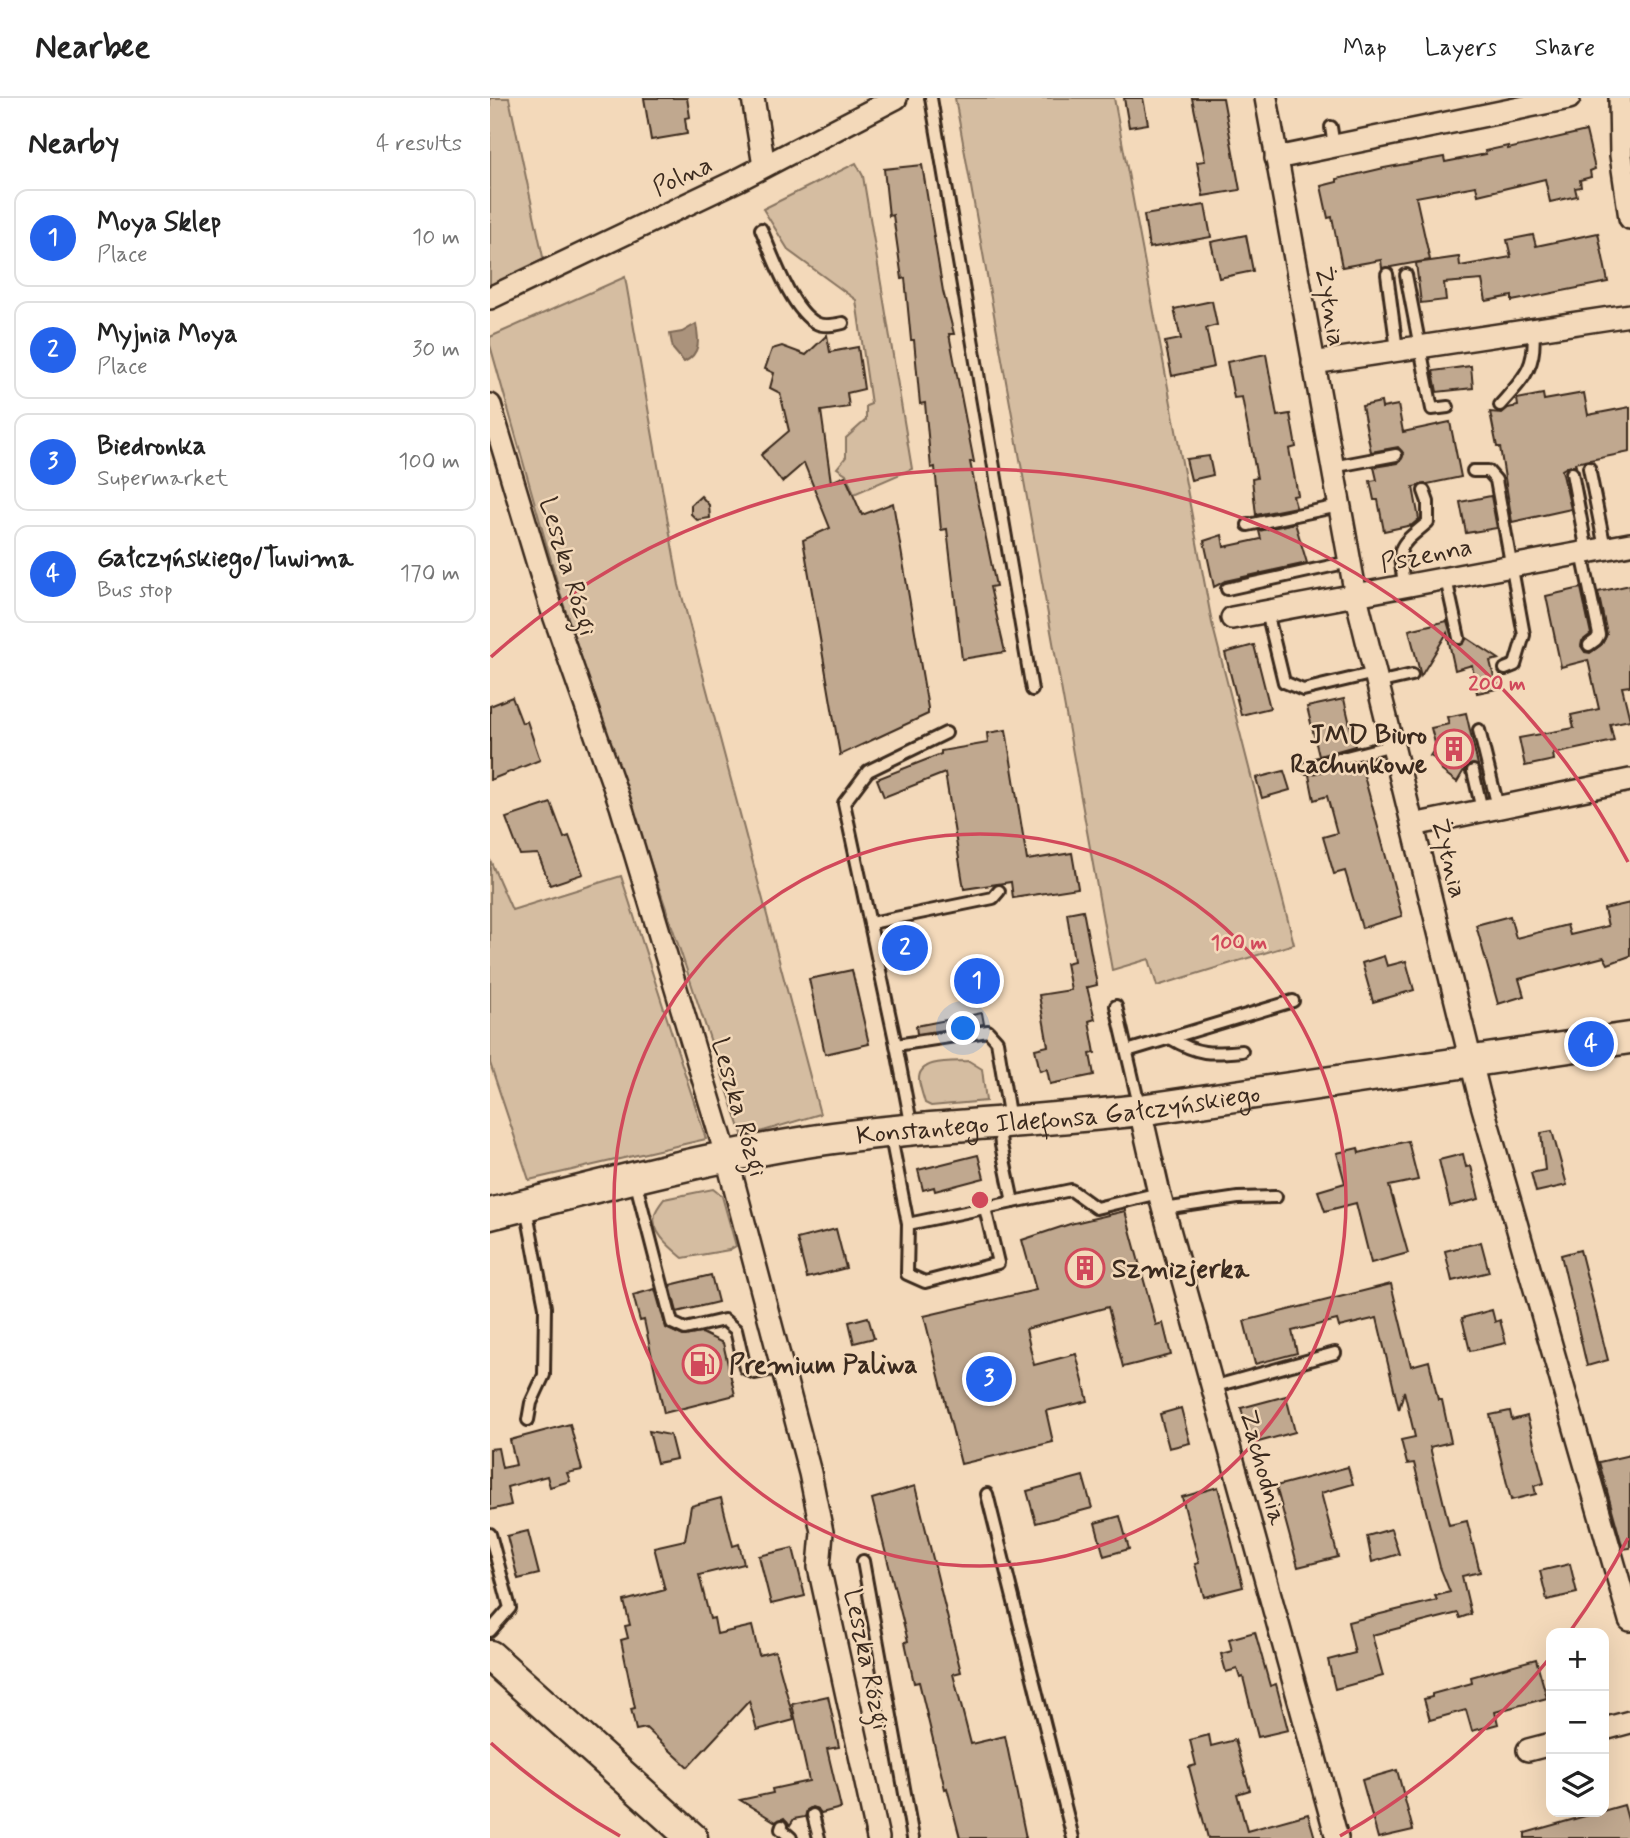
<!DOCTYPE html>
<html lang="en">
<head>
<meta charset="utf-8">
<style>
  body { margin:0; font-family:Mynerve,sans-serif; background:#f6f6f6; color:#222 }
  .controls { position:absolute; right:21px; bottom:21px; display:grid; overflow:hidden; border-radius:14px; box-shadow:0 7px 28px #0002 }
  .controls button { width:63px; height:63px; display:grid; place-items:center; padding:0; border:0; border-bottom:2px solid #e0e0e0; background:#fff; color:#222; font:35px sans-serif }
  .you { position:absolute; left:474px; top:931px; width:24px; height:24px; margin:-18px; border:5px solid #fff; border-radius:50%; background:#1a73e8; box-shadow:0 0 0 10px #1a73e833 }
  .badge { display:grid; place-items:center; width:46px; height:46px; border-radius:50%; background:#2563eb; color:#fff; font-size:23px; font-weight:700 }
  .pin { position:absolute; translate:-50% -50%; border:4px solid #fff; box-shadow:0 2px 7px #0006 }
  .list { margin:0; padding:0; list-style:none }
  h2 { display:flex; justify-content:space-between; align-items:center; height:91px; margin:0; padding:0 28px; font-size:30px }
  h2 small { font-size:23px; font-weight:400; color:#767676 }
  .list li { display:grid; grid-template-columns:46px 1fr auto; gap:21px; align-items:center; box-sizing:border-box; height:98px; margin:0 14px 14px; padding:0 14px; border:2px solid #e0e0e0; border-radius:14px }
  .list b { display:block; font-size:26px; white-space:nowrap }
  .list p { margin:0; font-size:23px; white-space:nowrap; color:#767676 }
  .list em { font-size:23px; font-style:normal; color:#767676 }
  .icon { flex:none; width:38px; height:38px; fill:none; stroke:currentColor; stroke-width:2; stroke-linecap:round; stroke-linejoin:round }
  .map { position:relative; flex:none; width:1140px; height:1740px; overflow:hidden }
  header { display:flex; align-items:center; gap:42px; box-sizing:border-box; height:98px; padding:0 35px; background:#fff; border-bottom:2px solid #e0e0e0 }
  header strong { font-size:33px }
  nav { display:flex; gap:38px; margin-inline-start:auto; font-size:24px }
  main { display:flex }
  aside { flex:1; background:#fff }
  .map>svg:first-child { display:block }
</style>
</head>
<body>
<header>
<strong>Nearbee</strong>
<nav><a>Map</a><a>Layers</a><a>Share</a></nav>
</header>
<main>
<aside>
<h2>Nearby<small>4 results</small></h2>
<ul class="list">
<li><span class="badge">1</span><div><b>Moya Sklep</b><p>Place</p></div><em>10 m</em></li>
<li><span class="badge">2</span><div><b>Myjnia Moya</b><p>Place</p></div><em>30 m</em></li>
<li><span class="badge">3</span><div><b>Biedronka</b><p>Supermarket</p></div><em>100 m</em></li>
<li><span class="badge">4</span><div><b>Gałczyńskiego/Tuwima</b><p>Bus stop</p></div><em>170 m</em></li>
</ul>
</aside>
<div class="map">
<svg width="1140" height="1740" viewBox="0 0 1140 1740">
  <rect width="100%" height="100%" fill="#f3d9ba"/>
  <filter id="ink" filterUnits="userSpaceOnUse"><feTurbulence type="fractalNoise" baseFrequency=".0143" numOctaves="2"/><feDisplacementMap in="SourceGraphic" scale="14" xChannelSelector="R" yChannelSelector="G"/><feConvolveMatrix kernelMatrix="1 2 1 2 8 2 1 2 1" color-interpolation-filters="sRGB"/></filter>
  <g filter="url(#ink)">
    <!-- green -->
    <g fill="#d5bda1" stroke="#887460" stroke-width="2">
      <path d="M0 0H19L56 173 0 200Z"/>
      <path d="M465 0H624L722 525 804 846 667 888 659 861 622 872Z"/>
      <path d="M366 65 373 78 422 371 364 396 356 376 347 370 356 359V340L376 322V308L381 306 366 202 299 153 273 111Z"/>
      <path d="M135 179 189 487 330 1016 253 1039 73 505 0 247V239Z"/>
      <path d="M0 762 22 812 131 778 216 1041 39 1082 0 965Z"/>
      <path d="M479 963 492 971 496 1003 441 1008 435 1005C433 998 430 989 429 982 428 960 464 964 479 963Z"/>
      <path d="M223 1091 232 1098 246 1148 239 1152 193 1160C181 1150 160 1134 165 1116 166 1111 171 1105 174 1101Z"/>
    </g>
    <!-- water -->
    <path fill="#ab937c" stroke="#7e6956" stroke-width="2" d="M206 226C209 242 211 256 194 264L183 251 180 236 192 234Z"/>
    <!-- building -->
    <g fill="#c0a88f" stroke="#3b2a1e" stroke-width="2">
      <path d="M154 0H197L200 19 195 20 197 36 161 42Z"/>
      <path d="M634 0H653L658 26 639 29Z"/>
      <path d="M702 0H733L750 92 713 98 707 64 715 63Z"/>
      <path d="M1096 33 1105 71 1100 73 1101 79 1090 82 1091 89 1085 90 1087 98 1060 104 1055 81 988 97 986 88 926 99 940 162 901 169 892 170 891 162 852 169 842 119 838 120 831 88 847 84V81L894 70 954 59 955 64 996 56 995 53 1018 48V51Z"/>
      <path d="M432 67 453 193 464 236H459L484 364H480L506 488 500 489 515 554 472 561 457 431 451 432 445 369 441 370 435 305 430 306 424 242H421L415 180 412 181 403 117 399 118 394 71Z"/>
      <path d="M715 107 721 139 659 150 654 117Z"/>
      <path d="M1108 135 1118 184 1022 203V198L996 203 992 182 954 185 956 202 931 205 926 165 969 159 970 168 1021 159 1017 142 1043 137 1046 148Z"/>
      <path d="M756 137 763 173 729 180 721 144Z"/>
      <path d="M722 203 727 227 716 230 724 269 682 278 675 244 691 241 684 211Z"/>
      <path d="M337 237 340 254 368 249 374 291 357 295 359 309 331 313 341 384 355 378 372 417 403 405 438 610V616L350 657 313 442 340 430 314 365 292 384 271 357 299 333 290 295 280 290 284 275 275 271 282 251 292 248 316 257Z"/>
      <path d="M776 256 787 318 800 316 806 349 799 351 808 397 803 398 806 409 766 417 762 381 767 380 752 299 744 300 737 264Z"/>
      <path d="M981 268 983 290 947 294 943 273Z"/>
      <path d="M1094 295 1098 317 1140 309V354L1085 365 1086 368 1077 369 1072 372 1081 411 1022 424 1010 349H1007L1000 314 1012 315 1018 310 1028 308 1027 301 1053 296 1054 302Z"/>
      <path d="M891 304 892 310 908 307 913 334 960 324 971 379 923 389 929 421 922 427 894 433 888 402H884L880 383 887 382 884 369 908 365 914 356 908 349 881 354 872 308Z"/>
      <path d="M719 358 723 377 701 382 696 361Z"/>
      <path d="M211 398 219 407 220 420 207 422 201 416V407Z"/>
      <path d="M1001 398 1007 430 976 435 970 404Z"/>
      <path d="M805 425 817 465 735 483 724 489 714 443 732 437 734 449 771 441 769 433Z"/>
      <path d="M1140 487V588L1132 589 1140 622 1120 626 1124 643 1063 656 1064 662 1035 668 1029 640 1084 630 1081 617 1109 611 1098 562 1071 569 1056 498 1091 490 1101 536 1092 543 1091 548 1095 554 1100 555 1112 546 1117 536 1108 494Z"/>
      <path d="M957 523 964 546 971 547 977 540 1009 561 1000 563 1007 591 987 595 982 567 965 572 957 535 931 578 919 532Z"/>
      <path d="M764 547 780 610 751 617 735 555Z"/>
      <path d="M22 599 32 625 37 623 50 662 0 682V608Z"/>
      <path d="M854 601 865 648 829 658 817 609Z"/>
      <path d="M976 615 988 667H978L975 671 976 677 974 672 967 684 952 673 949 663 940 658 946 649 941 630 959 626 957 619Z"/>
      <path d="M516 632 537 762 582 755 588 790 523 800 521 784 474 791 455 675 394 699 387 681 451 656V653L498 645 497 635Z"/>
      <path d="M870 663 912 818 872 830 855 773 844 776 833 739 847 735 837 698 824 702 819 677Z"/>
      <path d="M794 673 800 692 772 700 766 680Z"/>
      <path d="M61 705 74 740 79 738 93 776 60 787 48 756 30 757 16 720Z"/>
      <path d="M1140 805V858L1118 866 1114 859 1029 881 1034 898 1008 906 986 827 1020 818 1026 840 1077 827 1080 837 1118 828 1114 811Z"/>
      <path d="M593 812 607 887 595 890 597 889 605 921 599 923 605 955 600 956 604 977 560 986 557 971 550 973 545 951 558 948 549 897 581 892 576 865 584 863 577 815Z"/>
      <path d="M422 828 430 867 407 872 399 833Z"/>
      <path d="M894 858 897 868 916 863 924 892 883 904 872 865Z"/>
      <path d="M495 861 501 902 480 905 474 864Z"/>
      <path d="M362 872 379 946 335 956 319 881Z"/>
      <path d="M492 915 494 926 427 936 426 928Z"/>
      <path d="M1062 1033 1077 1087 1046 1094 1041 1075 1055 1072 1051 1035Z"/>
      <path d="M918 1043 928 1082 899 1088 918 1155 881 1165 866 1105 835 1113 828 1093 855 1085 847 1055 868 1050 869 1055Z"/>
      <path d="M973 1056 976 1069 981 1068 989 1101 960 1108 949 1062Z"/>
      <path d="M488 1057 494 1080 445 1093 444 1089 433 1092 428 1072Z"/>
      <path d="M635 1113 666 1227 673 1225 681 1257 633 1269 618 1209 536 1231 544 1267 586 1256 598 1303 556 1313 563 1344 471 1366 434 1218 546 1192 532 1142 580 1126Z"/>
      <path d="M346 1131 356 1170 317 1180 307 1141Z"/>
      <path d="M991 1144 999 1174 962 1183 955 1153Z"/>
      <path d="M1090 1152 1118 1262 1097 1268 1071 1157Z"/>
      <path d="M221 1177 228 1204 187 1214 180 1187Z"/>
      <path d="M901 1186 921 1268 939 1263 948 1302H952L961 1344 940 1349 959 1427 977 1423 990 1474 972 1478 981 1516 970 1520 968 1515 882 1537 893 1578 845 1591 838 1562 865 1555 858 1524 947 1502 945 1498 960 1494 950 1469 924 1365 917 1366 911 1342 925 1339 914 1293 909 1312 887 1220 849 1229 847 1222 802 1233 807 1255 765 1266 754 1223Z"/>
      <path d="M165 1191 176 1230 193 1238 212 1235 233 1245 245 1297 174 1315 154 1222 150 1223 143 1197Z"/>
      <path d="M1002 1212 1005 1224 1010 1222 1016 1245 980 1253 972 1220Z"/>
      <path d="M378 1219 384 1240 364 1245 359 1224Z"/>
      <path d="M796 1298 805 1334 761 1346 751 1310Z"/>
      <path d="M691 1310 700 1345 679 1350 670 1316Z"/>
      <path d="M1020 1313 1022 1322 1037 1318 1054 1385 1044 1388 1046 1396 1021 1402 1000 1317Z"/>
      <path d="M80 1326 92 1372 77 1375 80 1383 60 1389 57 1378 17 1389 21 1407 0 1412V1351L8 1350 12 1370 26 1367 20 1342Z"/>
      <path d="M159 1333 180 1337 186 1361 167 1365Z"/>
      <path d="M1140 1357V1450L1133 1451 1109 1364Z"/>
      <path d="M858 1369 863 1386 831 1395 848 1459 808 1469 786 1388Z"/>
      <path d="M593 1378 602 1410 546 1425 537 1393Z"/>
      <path d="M425 1388 471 1574 463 1576 481 1646 515 1638 536 1740H470L457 1690 455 1691 429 1584 424 1585 415 1544 418 1543 382 1401Z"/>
      <path d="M728 1389 753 1489 714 1499 705 1466 709 1465 692 1399Z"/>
      <path d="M231 1400 243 1448 249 1446 254 1466 209 1477 220 1521 224 1520 227 1536 262 1528 269 1557 285 1553 304 1622 267 1632 259 1603 198 1669 156 1630 146 1632 141 1611 145 1610 131 1542 138 1540 135 1528 140 1527 134 1503 175 1492 164 1449 195 1442 201 1408Z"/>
      <path d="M630 1418 639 1451 614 1458 605 1425Z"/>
      <path d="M901 1431 909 1456 882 1464 877 1438Z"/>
      <path d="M38 1433 49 1476 28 1481 17 1438Z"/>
      <path d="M303 1450 315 1498 281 1506 269 1458Z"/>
      <path d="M1080 1466 1087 1495 1057 1502 1050 1473Z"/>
      <path d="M765 1534 780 1588 786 1586 798 1632 768 1639 753 1579 750 1580 747 1571 736 1574 731 1556 742 1553 739 1541Z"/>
      <path d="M1046 1561 1057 1600 1005 1614 1008 1626 982 1633 976 1612 940 1622 934 1601 942 1599V1596L982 1585 981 1579Z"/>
      <path d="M338 1598 349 1649 337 1651 351 1710 331 1715 328 1711 322 1709 317 1712 315 1719 304 1721 300 1727 294 1720 286 1724 250 1702 283 1695 282 1691 319 1683 302 1606Z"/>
      <path d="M719 1637 721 1648 745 1642 760 1692 747 1696 757 1733 818 1716 825 1740H718L699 1669 706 1667 700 1642Z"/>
      <path d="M907 1672 923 1732 888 1740 872 1682Z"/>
      <path d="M1134 1707 1140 1729V1740H1035V1735Z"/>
    </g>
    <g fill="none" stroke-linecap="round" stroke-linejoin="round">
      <defs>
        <g id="lane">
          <path d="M441 0 542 592"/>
          <path d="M841 29 844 48"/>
          <path d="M271 131C282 156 301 212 326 225 334 229 344 227 353 225"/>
          <path d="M897 176 907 252"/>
          <path d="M916 177 942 311 958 309"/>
          <path d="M1010 307C1034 280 1047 269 1043 232"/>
          <path d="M842 369 906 357"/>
          <path d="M1099 370 1115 450"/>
          <path d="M983 373H998L1006 382 1034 537 1025 567 1015 571"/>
          <path d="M1082 375 1097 454"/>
          <path d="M758 427 849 408"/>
          <path d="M1092 455 1109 537 1106 542 1099 547"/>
          <path d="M956 481 969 540"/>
          <path d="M915 489C907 447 906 451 938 424V404L934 393"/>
          <path d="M737 491 859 464"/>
          <path d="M777 514 794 584 813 592 885 575"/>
          <path d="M887 585 922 577"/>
          <path d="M989 632 1008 709"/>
          <path d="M817 669 903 647"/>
          <path d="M983 673 992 712"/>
          <path d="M381 825 503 800 509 793"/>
          <path d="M626 908 650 1011"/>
          <path d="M680 940C708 957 720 956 752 953"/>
          <path d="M406 947 354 705 378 673 456 635"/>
          <path d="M637 953 803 903"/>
          <path d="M509 1028 511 1047 523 1104 581 1092 606 1110 669 1095"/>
          <path d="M422 1030 406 947 498 933 507 943 520 1022"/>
          <path d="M400 1034 418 1126 523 1104"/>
          <path d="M145 1082 182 1225 195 1231 234 1222 246 1232 255 1270 265 1275 293 1269"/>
          <path d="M36 1109 55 1209 54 1277 41 1305 38 1322"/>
          <path d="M674 1111 748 1100 786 1099"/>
          <path d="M418 1126 417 1176 435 1184 508 1165 495 1110"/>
          <path d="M722 1289 845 1255"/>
          <path d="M497 1396 583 1740"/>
          <path d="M0 1436 20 1510 0 1533"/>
          <path d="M373 1463 423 1740"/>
          <path d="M323 1717 329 1740"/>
          <path d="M292 1728 291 1731 301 1740"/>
        </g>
        <g id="street">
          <path d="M263 0 274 68"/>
          <path d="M776 0 866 498 989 996 1140 1522"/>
          <path d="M1130 0 1131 57 1140 120"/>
          <path d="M786 60 1079 0"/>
          <path d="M0 200 250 81 406 0"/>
          <path d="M823 265 1140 217"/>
          <path d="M0 307 59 503 131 708 237 1060 320 1375 332 1434 329 1469 388 1740"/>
          <path d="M742 520 1140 446"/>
          <path d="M923 727 1140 682"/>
          <path d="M650 1012 669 1095 847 1740"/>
          <path d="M1114 1631 1140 1624"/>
          <path d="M1038 1652 1061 1646"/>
        </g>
        <g id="secondary">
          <path id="s1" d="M0 1116C106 1089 213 1060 322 1043 430 1027 541 1025 650 1012L1140 940"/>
          <path d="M0 1558 202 1740"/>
        </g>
      </defs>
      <!-- lane casing -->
      <use href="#lane" stroke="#3b2a1e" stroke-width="16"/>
      <!-- street casing -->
      <use href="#street" stroke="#3b2a1e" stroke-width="26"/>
      <!-- secondary casing -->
      <use href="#secondary" stroke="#3b2a1e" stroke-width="35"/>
      <!-- lane -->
      <use href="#lane" stroke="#f3d9ba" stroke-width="10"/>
      <!-- street -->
      <use href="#street" stroke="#f3d9ba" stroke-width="21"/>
      <!-- secondary -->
      <use href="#secondary" stroke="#f3d9ba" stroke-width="30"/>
    </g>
  </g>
  <!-- distance rings -->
  <g fill="none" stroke="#d1495b" stroke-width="3.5">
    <circle cx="490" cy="1102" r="366"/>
    <path d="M1138 1440A731 731 0 0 1 1081 1532M1058 1562A731 731 0 0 1 850 1738M130 1738A731 731 0 0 1 1 1645M1 559A731 731 0 0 1 1138 764"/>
  </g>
  <!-- icons -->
  <defs>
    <symbol id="building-ring" viewBox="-11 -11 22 22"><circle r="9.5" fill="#f3d9ba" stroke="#d1495b" stroke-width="1.5"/><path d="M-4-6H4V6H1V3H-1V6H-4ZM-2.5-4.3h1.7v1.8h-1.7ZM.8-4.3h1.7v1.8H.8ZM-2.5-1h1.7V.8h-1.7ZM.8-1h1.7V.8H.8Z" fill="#d1495b"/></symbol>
    <symbol id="fuel-ring" viewBox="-11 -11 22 22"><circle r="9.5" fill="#f3d9ba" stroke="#d1495b" stroke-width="1.5"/><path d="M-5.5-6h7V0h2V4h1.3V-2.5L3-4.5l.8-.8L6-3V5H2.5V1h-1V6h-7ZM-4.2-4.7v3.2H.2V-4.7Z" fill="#d1495b"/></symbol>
  </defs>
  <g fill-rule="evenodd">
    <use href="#building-ring" x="942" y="629" width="44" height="44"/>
    <use href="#building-ring" x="573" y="1148" width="44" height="44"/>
    <use href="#fuel-ring" x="190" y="1244" width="44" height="44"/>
  </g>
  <g text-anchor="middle" stroke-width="5" stroke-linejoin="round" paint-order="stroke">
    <!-- street labels -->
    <g font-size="26" fill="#3b2a1e" stroke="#f3d9ba">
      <text transform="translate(192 77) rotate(-25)" y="9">Polna</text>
      <text transform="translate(841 208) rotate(80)" y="9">Żytnia</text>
      <text transform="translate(936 456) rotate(-11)" y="9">Pszenna</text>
      <text transform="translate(79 468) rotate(73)" y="9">Leszka Rózgi</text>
      <text transform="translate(960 760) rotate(76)" y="9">Żytnia</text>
      <text transform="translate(250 1009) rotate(74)" y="9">Leszka Rózgi</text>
      <text dy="9" stroke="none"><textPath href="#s1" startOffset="578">Konstantego Ildefonsa Gałczyńskiego</textPath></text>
      <text transform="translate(774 1369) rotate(75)" y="9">Zachodnia</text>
      <text transform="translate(378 1561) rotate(78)" y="9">Leszka Rózgi</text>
    </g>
    <!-- poi labels -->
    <g font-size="26" font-weight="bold" fill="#3b2a1e" stroke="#f3d9ba" text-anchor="start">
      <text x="937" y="645" text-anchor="end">JMD Biuro<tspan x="937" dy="30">Rachunkowe</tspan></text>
      <text x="622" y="1179">Szmizjerka</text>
      <text x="239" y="1275">Premium Paliwa</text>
    </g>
  </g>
  <circle cx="490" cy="1102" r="10" fill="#d1495b" stroke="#f3d9ba" stroke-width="3.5"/>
  <g font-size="21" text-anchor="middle" font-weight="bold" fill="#d1495b" stroke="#f3d9ba" stroke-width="5" stroke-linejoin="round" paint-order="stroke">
    <text x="1007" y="592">200 m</text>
    <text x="749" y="851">100 m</text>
  </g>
</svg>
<div class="controls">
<button>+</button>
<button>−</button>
<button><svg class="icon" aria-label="layers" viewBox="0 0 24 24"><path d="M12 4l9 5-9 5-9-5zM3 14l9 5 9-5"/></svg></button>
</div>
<div class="you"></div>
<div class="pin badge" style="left:487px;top:883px">1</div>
<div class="pin badge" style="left:415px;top:850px">2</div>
<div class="pin badge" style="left:499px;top:1281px">3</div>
<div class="pin badge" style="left:1101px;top:946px">4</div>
</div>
</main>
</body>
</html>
